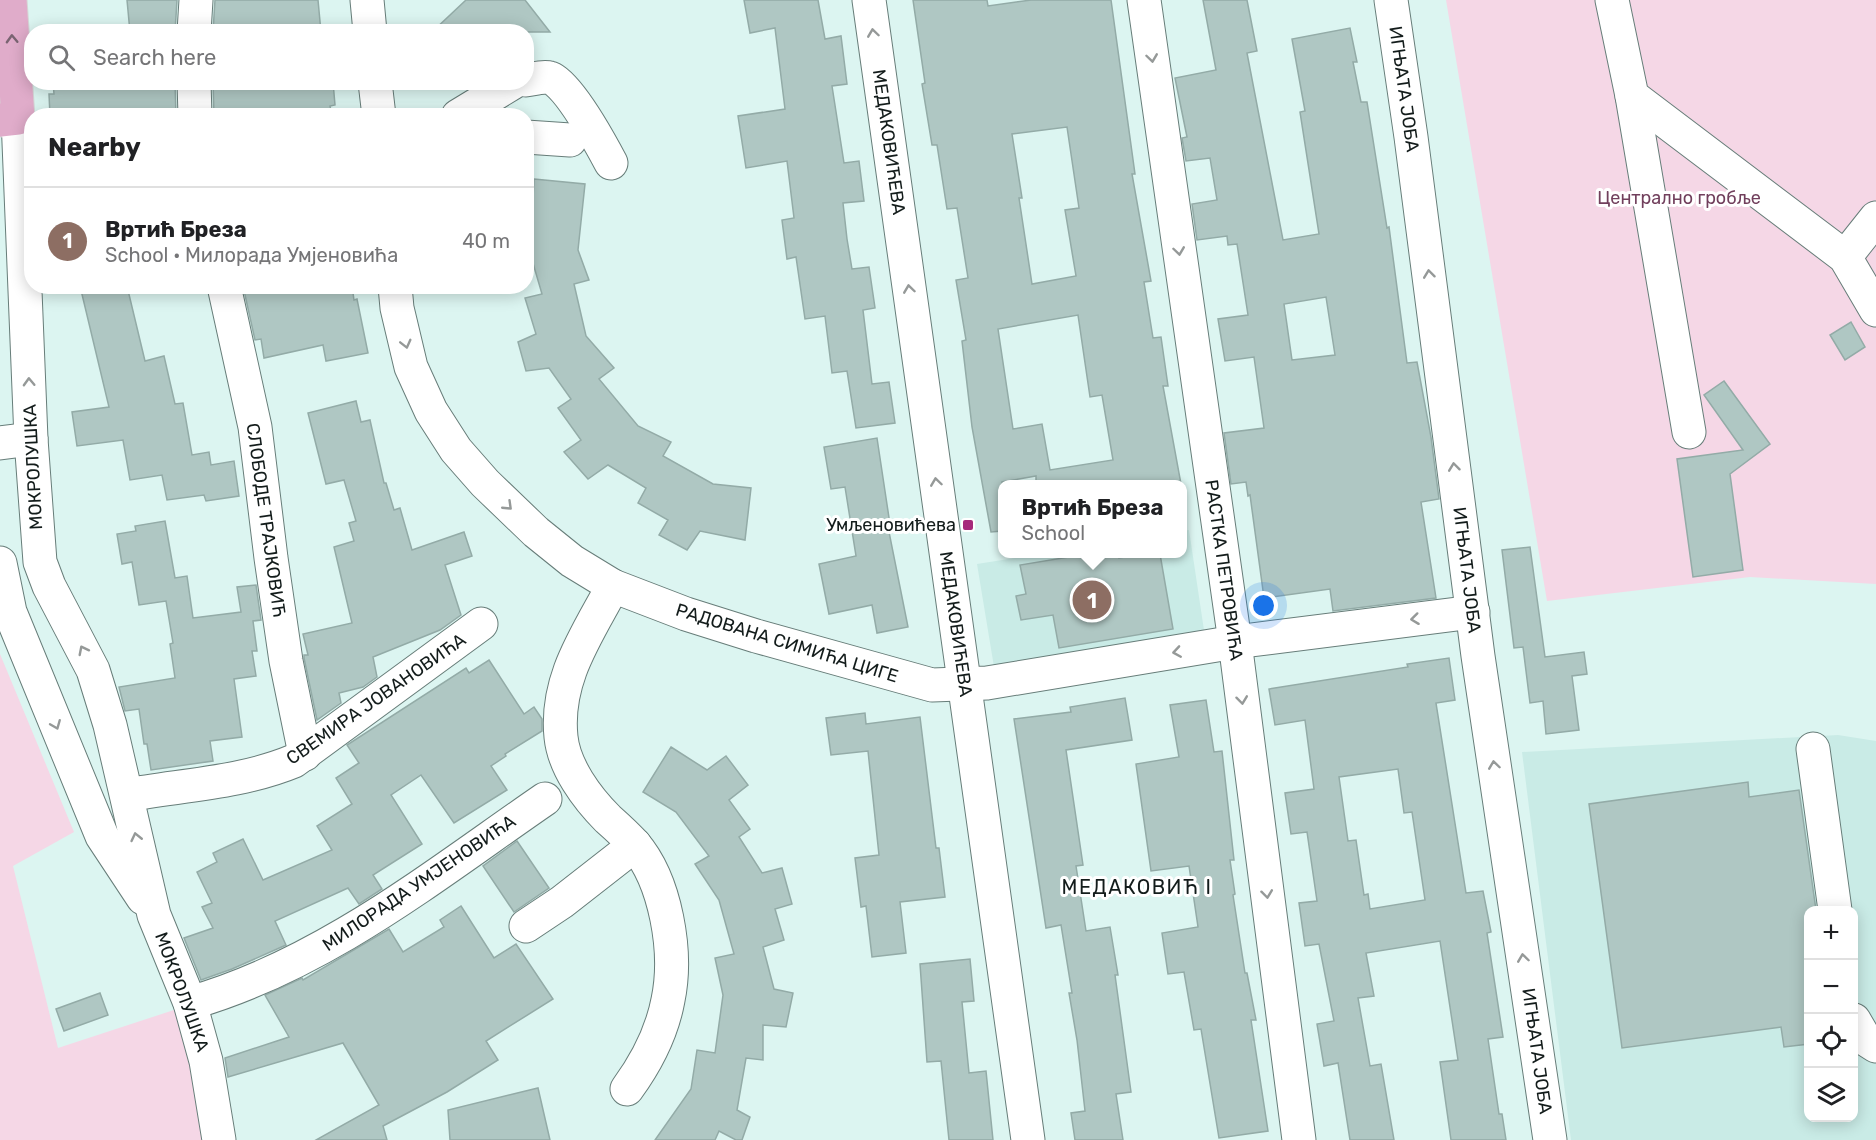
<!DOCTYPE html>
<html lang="en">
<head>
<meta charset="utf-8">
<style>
  body { margin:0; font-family:Rubik,sans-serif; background:#f6f6f6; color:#202124 }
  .controls { position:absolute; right:18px; bottom:18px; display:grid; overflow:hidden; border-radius:12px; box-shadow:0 3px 15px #0003 }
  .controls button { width:54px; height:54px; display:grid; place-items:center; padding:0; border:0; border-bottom:2px solid #e0e0e0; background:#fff; color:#202124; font:30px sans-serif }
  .you { position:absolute; left:1264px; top:606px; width:21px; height:21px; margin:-15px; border:4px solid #fff; border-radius:50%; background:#1a73e8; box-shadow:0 0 0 9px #1a73e833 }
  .badge { display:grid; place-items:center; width:39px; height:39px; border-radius:50%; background:#a6297b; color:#fff; font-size:20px; font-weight:700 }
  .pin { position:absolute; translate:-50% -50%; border:3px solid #fff; box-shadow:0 2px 6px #0006 }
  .popup { position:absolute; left:998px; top:480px; width:189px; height:78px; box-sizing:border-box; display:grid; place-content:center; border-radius:12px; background:#fff; filter:drop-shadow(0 2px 4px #0005); font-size:20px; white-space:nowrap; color:#757577 }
  .popup b { font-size:22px; color:#202124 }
  .popup::after { content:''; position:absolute; left:50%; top:100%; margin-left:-12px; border:12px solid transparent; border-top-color:#fff }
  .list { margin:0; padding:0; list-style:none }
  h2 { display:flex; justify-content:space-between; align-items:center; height:78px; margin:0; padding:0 24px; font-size:26px }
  h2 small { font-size:20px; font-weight:400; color:#757577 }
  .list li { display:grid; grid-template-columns:39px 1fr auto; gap:18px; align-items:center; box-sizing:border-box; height:108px; padding:0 24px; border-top:2px solid #e0e0e0 }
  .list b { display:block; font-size:22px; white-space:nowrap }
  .list p { margin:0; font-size:20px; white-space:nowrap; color:#757577 }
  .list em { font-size:20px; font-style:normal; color:#757577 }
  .icon { flex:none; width:33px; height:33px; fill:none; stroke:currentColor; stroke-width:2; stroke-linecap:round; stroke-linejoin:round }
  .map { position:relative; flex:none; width:1876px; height:1140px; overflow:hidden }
  .search { position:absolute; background:#fff; box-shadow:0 3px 15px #0003; left:24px; top:24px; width:510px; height:66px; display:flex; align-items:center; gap:15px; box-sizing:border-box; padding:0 21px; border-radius:24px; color:#757577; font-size:22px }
  .panel { position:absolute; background:#fff; box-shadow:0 3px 15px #0003; left:24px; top:108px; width:510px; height:186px; border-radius:24px }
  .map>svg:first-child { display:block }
</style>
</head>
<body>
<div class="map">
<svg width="1876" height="1140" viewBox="0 0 1876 1140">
  <rect width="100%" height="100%" fill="#dcf5f1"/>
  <!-- built -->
  <g fill="#c9ebe6" fill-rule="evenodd">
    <path d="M1189 530 1205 637 995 673 977 564 1041 554H1182V531Z"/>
    <path d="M1838 735 1876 741V1140H1571L1522 752ZM1808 910H1854V1118H1808Z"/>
  </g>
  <!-- green -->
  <g fill="#f5d7e6">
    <path d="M1446 0H1876V584L1750 577 1547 601Z"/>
    <path d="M0 654 74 832 13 866 58 1048 180 1008 205 1140H0Z"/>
  </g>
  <!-- building -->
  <g fill="#afc7c3" stroke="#93aba7" stroke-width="1.5" fill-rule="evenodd">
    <path d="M127 0H177L175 32H130Z"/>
    <path d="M215 0H318L321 32H273L272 27 213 32Z"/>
    <path d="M466 0H525L550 32H432Z"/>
    <path d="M744 0H818L825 39 841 36 847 84 832 86 844 163 859 161 864 201 843 203 847 239 852 269 869 267 875 308 863 310 872 384 889 382 895 423 856 428 847 371 832 373 825 316 805 319 796 257 787 259 782 220 794 218 787 161 746 168 738 116 785 109 775 28 750 33Z"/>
    <path d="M913 0H987L988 6 1031 0H1111L1135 174H1132L1151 281 1144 282 1153 338 1161 337 1168 386H1163L1181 484H1036V476L1002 482V531L991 532 972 427 962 341 966 340 956 280 968 278 957 208 947 209 937 145H932L922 84 925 83ZM1067 127 1079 208 1065 210 1076 276 1032 284 1019 198H1022L1012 134ZM1078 315 1090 397 1102 395 1113 460 1050 470 1042 424 1013 429 998 329Z"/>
    <path d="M1203 0H1247L1257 51 1247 53 1283 240 1319 234 1300 112 1305 111 1292 39 1350 28 1357 62H1353L1361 102H1367L1387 228 1389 227 1407 363 1417 362 1431 437 1439 499 1421 502 1436 598 1333 611 1330 589 1264 598 1250 495 1248 496 1246 482 1231 484 1224 433 1264 428 1254 357 1225 361 1218 319 1248 315 1237 244 1228 245 1227 236 1197 240 1192 204 1217 200 1210 158 1186 161 1182 138 1187 137 1175 78 1216 70ZM1326 297 1335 355 1292 360 1284 304Z"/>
    <path d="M53 82H175L176 116H50L49 94H54Z"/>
    <path d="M213 82H333L335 105 330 106 332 116H269L268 113 214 116Z"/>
    <path d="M534 179 585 184 578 250 589 280 574 284 586 336 614 368 599 379 638 426 671 442 663 456 713 484 751 488 745 540 700 531 687 550 659 535 668 520 638 503 646 488 608 465 588 479 564 452 581 440 558 408 571 399 549 368 526 371 518 342 536 334 525 298 542 294 530 253H526V216L532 217Z"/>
    <path d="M80 286H127L145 361 164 356 175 404 183 403 192 455 209 452 211 465 234 461 239 496 206 501 204 495 167 500 162 475 130 480 123 440 77 446 72 412 109 407Z"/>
    <path d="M243 286H352L354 300 357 299 368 353 326 361 323 345 264 358 261 339 255 340Z"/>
    <path d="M1851 322 1865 347 1845 360 1830 335Z"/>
    <path d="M1724 381 1770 444 1730 474 1743 570 1693 577 1677 459 1743 450 1704 395Z"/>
    <path d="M356 401 361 422 370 420 384 483H386L394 510 400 508 412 550 464 532 472 556 445 565 461 615 440 630 373 657 377 677 363 687 339 693 341 703 317 720 304 658V655H308L303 634 352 623 334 547 354 541 349 523 356 521 344 480 326 484 308 413Z"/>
    <path d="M877 438 891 531 889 532 908 627 877 633 872 605 829 614 819 564 856 556 845 487 831 489 824 447Z"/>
    <path d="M165 521 175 578 187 576 193 618 241 612 237 587 256 585 261 620 253 621 257 651H252L256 676 234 679 242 737 210 741 213 761 151 770 147 744H144L139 709 125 711 119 687 175 678 170 644 173 643 166 601 139 605 132 562 122 564 117 534 136 531 135 526Z"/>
    <path d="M1530 547 1545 657 1584 652 1587 674 1572 676 1579 730 1546 734 1543 701 1530 703 1523 647 1514 648 1502 550Z"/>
    <path d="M1087 554H1119V558L1145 554H1160L1173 629 1059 648 1053 615 1021 620 1016 596 1026 594 1020 565Z"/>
    <path d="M1449 658 1455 700 1436 703 1466 893 1483 891 1491 932 1487 933 1503 1037 1488 1039 1499 1114H1502L1506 1140H1451L1440 1062 1458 1060 1440 941 1366 953 1374 996 1358 998 1370 1066 1381 1064 1394 1140H1350L1338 1063 1324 1066 1317 1024 1334 1021 1319 944 1305 946 1299 903 1317 901 1307 832 1291 834 1285 793 1314 789 1305 720 1275 725 1269 689 1408 667 1407 664ZM1398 769 1404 813 1412 812 1425 900 1370 909 1368 894 1364 895 1356 840 1348 841 1339 777Z"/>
    <path d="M489 660 524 714 534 707 542 719V731L505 754 506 756 491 766 507 790 454 823 421 775 391 795 422 844 373 875 382 889 359 904 348 888 275 921 286 945 232 969 201 980 184 938 213 928 202 907 212 903 197 872 217 862 213 853 243 839 263 880 332 850 317 826 352 804 336 778 359 763 347 745 466 668 469 673Z"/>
    <path d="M1125 698 1132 740 1066 750 1083 865 1076 866 1086 931 1110 927 1118 975H1115L1131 1092 1116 1094 1123 1140H1075L1071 1113 1085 1111 1077 1040 1069 993H1072L1061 925 1046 928 1014 719 1071 712 1070 707Z"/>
    <path d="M1206 700 1214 752 1222 751 1234 860H1230L1235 894 1233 895 1245 973H1247L1256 1020H1251L1268 1131 1219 1138 1201 1029 1194 1030 1184 972 1168 974 1162 933 1198 927 1189 866 1151 871 1136 764 1179 757 1170 705Z"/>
    <path d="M865 713 866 724 920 717 936 848H939L945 897 900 902 906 953 872 957 866 906 861 907 855 858 879 855 868 751 831 755 826 718Z"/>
    <path d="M671 747 707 770 726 756 748 785 729 800 750 829 739 837 762 873 782 868 792 904 775 909 784 940 763 947 774 989 793 993 786 1027 763 1025V1060L746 1058 737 1110 750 1117 742 1140H736L719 1131 715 1140H655L691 1089 697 1050 715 1053 723 995 715 958 734 954 719 900 695 864 709 856 676 812 643 792Z"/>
    <path d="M1748 782 1749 797 1799 790 1816 910H1809V1044L1784 1047 1781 1027 1622 1048 1589 804Z"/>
    <path d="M517 841 549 888 514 912 483 866Z"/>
    <path d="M461 906 494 958 516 944 553 999 486 1041 498 1060 447 1092 383 1126 387 1140H316L379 1105 343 1043 228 1077 225 1058 289 1037 265 995 302 978 303 980 389 929 403 952 444 927 440 920Z"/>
    <path d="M970 959 974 1001 962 1002 969 1073 986 1071 993 1140H949L941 1061 927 1062 920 964Z"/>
    <path d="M100 993 108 1015 64 1031 56 1009Z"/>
    <path d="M538 1088 550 1140H450L448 1110Z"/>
  </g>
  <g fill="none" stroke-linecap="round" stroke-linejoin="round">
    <defs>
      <g id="minor">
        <path d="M367 0 370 32"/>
        <path d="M869 0 1028 1140"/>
        <path d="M1144 0 1235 642 1299 1140"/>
        <path d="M1391 0 1411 137 1478 656 1550 1140"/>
        <path d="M1612 0 1632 96 1845 257 1876 310"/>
        <path d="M194 32 196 0"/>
        <path d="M526 80C534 79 543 76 550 78 567 81 602 146 611 163"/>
        <path d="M194 82 195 116"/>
        <path d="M375 82 379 116"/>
        <path d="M1632 96 1689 432"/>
        <path d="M458 116 514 82"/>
        <path d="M18 118 31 439 40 562 49 586 93 670 110 725 154 915 190 1003 206 1061 219 1140"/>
        <path d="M526 137 570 140"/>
        <path d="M1845 257 1876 218"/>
        <path d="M224 286 255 427 271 558 286 661 305 754"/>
        <path d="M395 286 397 308 411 367 431 411 456 450 485 483 536 532 572 561 613 586 686 614 756 636 932 685 987 683 1235 642 1473 612"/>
        <path d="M0 443 31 439"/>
        <path d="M0 563 10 612 102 836 143 898"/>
        <path d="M613 586C587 635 555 679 561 737 564 767 587 798 608 819 617 827 626 835 634 844 666 881 678 952 668 1000 662 1032 646 1063 627 1089"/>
        <path d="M1813 749 1835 910"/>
        <path d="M127 795C182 785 241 783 294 761L481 624"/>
        <path d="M526 926 562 902 635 845"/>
        <path d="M190 1003C323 965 433 876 545 799"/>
        <path d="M1854 1020 1865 1039 1876 1046"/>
      </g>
      <path id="major" d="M0 120 18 118 10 0"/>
    </defs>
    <!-- minor casing -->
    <use href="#minor" stroke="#677d79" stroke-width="35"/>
    <!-- major casing -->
    <use href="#major" stroke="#d5d6d6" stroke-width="35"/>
    <!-- minor -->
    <use href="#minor" stroke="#fff" stroke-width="33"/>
    <!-- major -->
    <use href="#major" stroke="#e0acca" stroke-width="33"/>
  </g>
  <!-- one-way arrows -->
  <defs><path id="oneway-chevron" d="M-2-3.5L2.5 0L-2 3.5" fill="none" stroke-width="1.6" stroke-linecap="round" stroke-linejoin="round" transform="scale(1.5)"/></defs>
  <g stroke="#959998">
    <use href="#oneway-chevron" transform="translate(873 33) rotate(-98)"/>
    <use href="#oneway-chevron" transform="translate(1152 58) rotate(82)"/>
    <use href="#oneway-chevron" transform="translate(1179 251) rotate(82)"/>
    <use href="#oneway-chevron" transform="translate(1429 274) rotate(-97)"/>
    <use href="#oneway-chevron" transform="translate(909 289) rotate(-98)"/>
    <use href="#oneway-chevron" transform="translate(406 344) rotate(76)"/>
    <use href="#oneway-chevron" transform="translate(29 382) rotate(-92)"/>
    <use href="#oneway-chevron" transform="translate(1454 467) rotate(-97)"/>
    <use href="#oneway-chevron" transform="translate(936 482) rotate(-98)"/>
    <use href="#oneway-chevron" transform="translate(508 506) rotate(44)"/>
    <use href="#oneway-chevron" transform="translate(1415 619) rotate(173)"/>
    <use href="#oneway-chevron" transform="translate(83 650) rotate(-117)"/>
    <use href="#oneway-chevron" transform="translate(1177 652) rotate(171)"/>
    <use href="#oneway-chevron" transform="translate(1242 700) rotate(83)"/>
    <use href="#oneway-chevron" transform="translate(56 725) rotate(68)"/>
    <use href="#oneway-chevron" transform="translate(1494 765) rotate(-98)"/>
    <use href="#oneway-chevron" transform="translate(136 837) rotate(-103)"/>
    <use href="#oneway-chevron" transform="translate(1267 894) rotate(83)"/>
    <use href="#oneway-chevron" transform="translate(1523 958) rotate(-98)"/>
  </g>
  <use stroke="#7a6472" href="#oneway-chevron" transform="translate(12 39) rotate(-92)"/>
  <!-- markers -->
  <rect fill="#a6297b" stroke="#fff" stroke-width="2" x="962" y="519" width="12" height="12" rx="3"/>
  <g text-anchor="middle" stroke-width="6" stroke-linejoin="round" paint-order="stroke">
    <!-- street labels -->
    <g font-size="18" fill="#131c1b" stroke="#fff">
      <text transform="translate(1404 89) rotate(82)" y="6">ИГЊАТА ЈОБА</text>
      <text transform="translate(889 142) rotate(82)" y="6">МЕДАКОВИЋЕВА</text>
      <text transform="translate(33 467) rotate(-93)" y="6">МОКРОЛУШКА</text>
      <text transform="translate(266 520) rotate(82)" y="6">СЛОБОДЕ ТРАЈКОВИЋ</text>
      <text transform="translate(1224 570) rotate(82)" y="6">РАСТКА ПЕТРОВИЋА</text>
      <text transform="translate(1467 570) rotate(83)" y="6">ИГЊАТА ЈОБА</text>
      <text transform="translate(956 624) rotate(82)" y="6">МЕДАКОВИЋЕВА</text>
      <text transform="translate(787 643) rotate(17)" y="6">РАДОВАНА СИМИЋА ЦИГЕ</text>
      <text transform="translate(376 699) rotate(-35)" y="6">СВЕМИРА ЈОВАНОВИЋА</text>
      <text transform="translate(419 883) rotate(-34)" y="6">МИЛОРАДА УМЈЕНОВИЋА</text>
      <text transform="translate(182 992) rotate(70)" y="6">МОКРОЛУШКА</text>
      <text transform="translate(1537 1051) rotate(82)" y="6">ИГЊАТА ЈОБА</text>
    </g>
    <!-- park labels -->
    <g font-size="18" fill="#713f5c" stroke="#fff">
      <text x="1679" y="204">Централно гробље</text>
    </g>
    <!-- poi labels -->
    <g font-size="18" fill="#131c1b" stroke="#fff" text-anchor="end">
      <text x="956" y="531">Умљеновићева</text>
    </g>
    <!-- neighbourhood labels -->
    <g font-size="20" letter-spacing="1.5" fill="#131c1b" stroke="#fff">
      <text x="1137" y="894">МЕДАКОВИЋ I</text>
    </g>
  </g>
</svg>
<div class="controls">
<button>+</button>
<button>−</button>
<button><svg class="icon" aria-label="locate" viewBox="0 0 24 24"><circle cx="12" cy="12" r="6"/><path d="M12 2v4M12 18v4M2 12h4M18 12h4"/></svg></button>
<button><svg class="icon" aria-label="layers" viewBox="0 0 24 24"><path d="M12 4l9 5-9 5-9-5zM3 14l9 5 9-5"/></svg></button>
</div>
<div class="you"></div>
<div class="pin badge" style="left:1092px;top:600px;background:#8d6e63">1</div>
<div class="popup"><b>Вртић Бреза</b>School</div>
<div class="search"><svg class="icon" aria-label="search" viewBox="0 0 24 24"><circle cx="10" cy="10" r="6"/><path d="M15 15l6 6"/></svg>Search here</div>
<section class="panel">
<h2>Nearby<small></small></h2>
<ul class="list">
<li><span class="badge" style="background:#8d6e63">1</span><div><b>Вртић Бреза</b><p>School · Милорада Умјеновића</p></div><em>40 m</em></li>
</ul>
</section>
</div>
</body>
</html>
